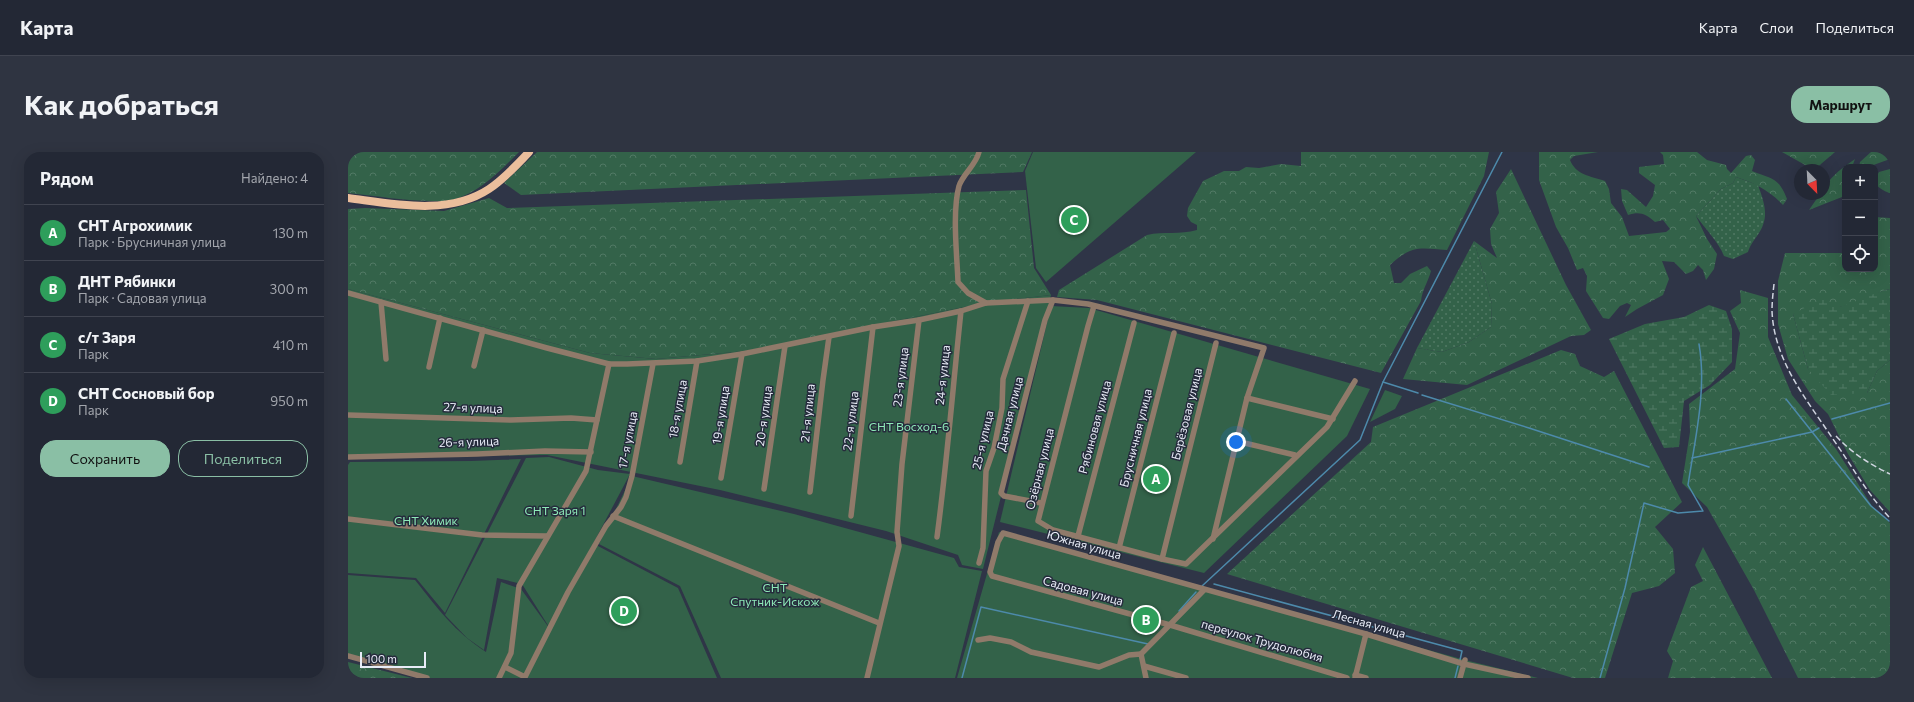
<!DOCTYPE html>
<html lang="ru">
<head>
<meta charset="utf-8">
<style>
  body { margin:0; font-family:Commissioner,sans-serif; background:#2f3441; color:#f1f3f6 }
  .controls { position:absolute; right:12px; top:12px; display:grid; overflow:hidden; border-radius:8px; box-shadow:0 4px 16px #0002 }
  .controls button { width:36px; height:36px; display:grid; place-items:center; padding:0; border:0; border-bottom:1px solid #404450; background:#232835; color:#f1f3f6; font:20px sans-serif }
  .compass { position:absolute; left:1446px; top:12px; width:36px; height:36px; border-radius:50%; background:#232835; box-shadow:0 4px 16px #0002; rotate:156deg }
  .scale { position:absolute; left:12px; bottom:10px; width:66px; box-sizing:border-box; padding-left:4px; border:2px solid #e8ecf7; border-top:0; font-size:11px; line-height:14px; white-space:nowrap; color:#e8ecf7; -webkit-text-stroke:3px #252b3c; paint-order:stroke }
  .you { position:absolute; left:888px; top:290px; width:14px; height:14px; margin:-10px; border:3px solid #fff; border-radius:50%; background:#1a73e8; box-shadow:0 0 0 6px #1a73e833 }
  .badge { display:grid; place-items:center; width:26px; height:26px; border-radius:50%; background:#8abfa5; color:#fff; font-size:13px; font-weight:700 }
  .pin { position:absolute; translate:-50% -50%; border:2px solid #fff; box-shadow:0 1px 4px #0006 }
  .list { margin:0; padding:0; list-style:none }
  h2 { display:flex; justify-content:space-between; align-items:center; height:52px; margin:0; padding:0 16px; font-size:17px }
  h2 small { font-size:13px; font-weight:400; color:#a3a6ad }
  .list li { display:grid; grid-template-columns:26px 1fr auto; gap:12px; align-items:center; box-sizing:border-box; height:56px; padding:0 16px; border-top:1px solid #404450 }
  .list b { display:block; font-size:15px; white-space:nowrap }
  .list p { margin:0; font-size:13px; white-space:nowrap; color:#a3a6ad }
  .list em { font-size:13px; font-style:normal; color:#a3a6ad }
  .actions { display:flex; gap:8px; padding:12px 16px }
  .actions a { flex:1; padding:9px 0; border:1px solid #8abfa5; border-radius:16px; text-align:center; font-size:14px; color:#8abfa5 }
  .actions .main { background:#8abfa5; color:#111 }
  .icon { flex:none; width:22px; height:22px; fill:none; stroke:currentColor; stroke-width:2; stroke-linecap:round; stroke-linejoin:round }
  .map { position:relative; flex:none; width:1542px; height:526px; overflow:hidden; border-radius:16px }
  header { display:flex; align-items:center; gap:24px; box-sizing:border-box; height:56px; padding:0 20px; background:#232835; border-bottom:1px solid #404450 }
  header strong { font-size:19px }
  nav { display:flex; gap:22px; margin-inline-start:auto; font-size:14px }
  .intro { display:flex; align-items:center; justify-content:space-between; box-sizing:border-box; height:96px; padding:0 24px }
  h1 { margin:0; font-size:28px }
  .button { padding:10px 18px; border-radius:16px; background:#8abfa5; color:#111; font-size:14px; font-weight:700 }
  main { display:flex; gap:24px; padding:0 24px }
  aside { flex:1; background:#232835; border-radius:16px; box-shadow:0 4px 16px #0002 }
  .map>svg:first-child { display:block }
</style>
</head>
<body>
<header>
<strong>Карта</strong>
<nav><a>Карта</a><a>Слои</a><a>Поделиться</a></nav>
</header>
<div class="intro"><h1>Как добраться</h1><a class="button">Маршрут</a></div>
<main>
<aside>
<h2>Рядом<small>Найдено: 4</small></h2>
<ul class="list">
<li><span class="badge" style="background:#2e9e5b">A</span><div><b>СНТ Агрохимик</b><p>Парк · Брусничная улица</p></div><em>130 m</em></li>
<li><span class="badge" style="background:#2e9e5b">B</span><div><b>ДНТ Рябинки</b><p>Парк · Садовая улица</p></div><em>300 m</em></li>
<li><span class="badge" style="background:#2e9e5b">C</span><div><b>с/т Заря</b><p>Парк</p></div><em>410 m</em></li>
<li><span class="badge" style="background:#2e9e5b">D</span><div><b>СНТ Сосновый бор</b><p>Парк</p></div><em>950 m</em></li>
</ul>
<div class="actions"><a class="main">Сохранить</a><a>Поделиться</a></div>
</aside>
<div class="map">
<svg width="1542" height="526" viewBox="0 0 1542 526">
  <defs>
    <pattern id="grass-dots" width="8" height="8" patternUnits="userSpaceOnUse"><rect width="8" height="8" fill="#336249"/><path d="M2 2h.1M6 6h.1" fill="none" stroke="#517964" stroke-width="1.8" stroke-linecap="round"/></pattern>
    <pattern id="forest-crowns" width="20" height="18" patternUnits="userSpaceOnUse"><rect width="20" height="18" fill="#336249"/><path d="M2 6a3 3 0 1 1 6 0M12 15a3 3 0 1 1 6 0" fill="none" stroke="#517964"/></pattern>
    <pattern id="wetland-marsh" width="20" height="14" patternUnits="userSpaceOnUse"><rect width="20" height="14" fill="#336249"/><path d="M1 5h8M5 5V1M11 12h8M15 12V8" fill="none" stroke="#517964"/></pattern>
  </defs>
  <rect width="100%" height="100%" fill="#2f3547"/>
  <!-- grass -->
  <g fill="url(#grass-dots)">
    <path d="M1388 25 1410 33C1417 53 1422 66 1409 84 1405 90 1402 93 1400 100L1385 107 1376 104C1370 89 1358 78 1348 64L1373 37 1385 31Z"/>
    <path d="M1126 89 1144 152 1143 175 1121 190 1094 200 1069 196Z"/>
  </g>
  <!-- forest -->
  <g fill="url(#forest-crowns)">
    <path d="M4 0H171C152 19 131 41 104 48 99 49 91 49 86 49 57 49 29 44 0 41V3Z"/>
    <path d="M189 0H684L675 20 173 43 156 31Z"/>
    <path d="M953 0H1141L1136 24 1099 98C1071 96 1064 93 1042 113L1046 131H1053L1062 122 1079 114 1083 119C1080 130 1074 138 1073 149L1033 221 749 148 709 145 711 138 799 83C816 79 832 83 849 78V73L843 70 839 64 840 56 855 29 876 19H891L898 15 911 16 933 12 953 14Z"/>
    <path d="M1191 0H1250L1226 4 1222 8C1228 23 1242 24 1257 29L1261 37 1263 51 1274 65 1281 84 1318 80 1322 77 1315 68 1307 70C1298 62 1292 59 1280 63L1274 49 1273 37 1279 38 1298 55 1305 44 1307 33 1291 21V15L1316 12 1315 3 1312 0H1349L1359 8 1378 13 1379 17 1383 21 1398 4 1403 3 1407 8 1404 19C1423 27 1431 25 1439 47L1435 53C1422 39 1407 31 1388 25L1385 31 1373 37 1348 64 1359 87 1369 102 1366 117 1358 128 1355 118 1350 113 1345 119 1338 122 1326 110 1314 109 1321 127 1315 143 1289 157 1277 165 1283 153 1279 151 1272 154 1261 167 1255 166 1238 139 1239 124 1235 116 1229 118 1220 96 1208 75 1191 28Z"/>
    <path d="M1434 0H1487L1466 18Z"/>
    <path d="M1523 0H1542V7L1520 15H1511L1512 10Z"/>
    <path d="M1507 7 1504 15H1497V39L1494 45 1461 58 1472 42H1476C1476 28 1497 14 1507 7Z"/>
    <path d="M1163 17 1218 133 1243 178 1236 183 1223 184 1119 233 1055 227 1069 196 1094 200 1121 190 1143 175 1144 152 1126 89 1149 106 1143 92 1142 77 1151 61 1148 40Z"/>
    <path d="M1542 17V41H1541C1530 36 1523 32 1531 20Z"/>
    <path d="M678 38 686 116 703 143 641 150 398 199 308 207 242 201 0 137V57L17 56 96 59 141 46 159 56Z"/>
    <path d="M1527 65 1542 66V137C1528 140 1522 146 1510 150 1489 157 1467 159 1445 162L1460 217 1519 241 1529 219 1542 208V360L1522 338 1500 302 1480 262 1467 249 1440 207 1430 172V129L1437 101H1497V117H1527Z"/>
    <path d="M1392 138 1420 146V185L1444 243 1488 297 1524 354 1542 371V526H1450L1406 438 1359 355 1334 331 1342 280 1341 252 1387 217 1392 181 1382 159 1393 151Z"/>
    <path d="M1213 198 1227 202 1232 214 1256 225 1266 219 1334 350 1307 375 1325 397 1327 421 1311 434 1284 441 1257 526H1225L879 422 1023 290 1025 275Z"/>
    <path d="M1355 395 1424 526H1320L1325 509 1319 499 1343 435 1355 429 1347 413Z"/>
    <path d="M0 510 64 526H0Z"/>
  </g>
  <!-- wetland -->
  <g fill="url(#wetland-marsh)">
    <path d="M1542 137V208L1529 219 1519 241 1483 243 1460 217 1445 162 1474 147 1491 155C1509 150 1524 141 1542 137Z"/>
    <path d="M1361 153 1378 159 1384 177V210L1362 233 1336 249 1331 295 1316 296 1261 187 1297 172 1336 165Z"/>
  </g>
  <!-- garden -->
  <g fill="#336249">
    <path d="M685 0H848L698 130 688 116 677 19Z"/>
    <path d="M0 137 242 201 308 207 398 199 641 150 703 143 635 417 614 413 610 403 538 379 372 338 199 303 0 305Z"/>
    <path d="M703 154 741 156 1022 237 999 284 856 421 652 370Z"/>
    <path d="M1037 238 1054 244 1047 257 1022 270Z"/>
    <path d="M201 305 250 318 282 322 201 475 174 432 149 426 136 498 119 486 97 463 178 306Z"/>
    <path d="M173 307 97 461 68 426 0 421V313L2 310 123 309Z"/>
    <path d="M284 324 446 362 606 406 611 415 634 419 607 526H373L332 434 251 392Z"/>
    <path d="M651 380 1117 508 1190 526H609Z"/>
    <path d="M248 393 330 436 369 526H76L0 505V423L67 428C90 457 106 479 138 500L153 430 173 437 202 477Z"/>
  </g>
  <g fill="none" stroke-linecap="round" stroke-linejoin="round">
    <!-- stream -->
    <g stroke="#4d8aab" stroke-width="1.5">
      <path d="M1035 230 1070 241"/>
      <path d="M1074 243 1181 276 1301 315"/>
      <path d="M1438 247 1523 354 1541 369"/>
      <path d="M1484 267 1542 251"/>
      <path d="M1344 306 1464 280 1471 276"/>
      <path d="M866 432 1114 499 1112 508"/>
      <path d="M854 434 1012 288 1035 230 1154 0"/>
      <path d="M831 459 848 440"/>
      <path d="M614 526 633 455 800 492"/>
      <path d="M1107 526 1110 514"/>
      <path d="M1252 526 1277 436 1296 351 1330 361 1355 359 1340 333C1347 287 1359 238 1351 192"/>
    </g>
    <!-- street -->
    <g stroke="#907a6a" stroke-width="5.5">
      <path d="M631 0C628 13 615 22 611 34 604 60 609 103 610 130L620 141 638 151 705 148 740 152 916 196 899 246 865 387"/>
      <path d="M0 141 199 196 261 212H279L349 209 394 202 525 175 571 168 613 159 638 151"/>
      <path d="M33 150 38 207"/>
      <path d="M746 154 740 174 690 369 705 378 814 407 838 412 979 275 1007 229"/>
      <path d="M126 214 135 178"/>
      <path d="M81 215 92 166"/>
      <path d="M899 246 985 267"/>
      <path d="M0 263 163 268 223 266 249 268"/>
      <path d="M888 289 947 303V305"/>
      <path d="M0 305 129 302 197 299 243 300"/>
      <path d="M332 310 349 209"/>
      <path d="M373 326 394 202"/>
      <path d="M416 337 437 194"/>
      <path d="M462 340 475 228 481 185"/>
      <path d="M693 351 656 344 653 341 697 168 705 148"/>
      <path d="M265 364 531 471"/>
      <path d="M503 364 525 175"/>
      <path d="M0 367 134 383 199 384"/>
      <path d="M730 384 786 171"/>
      <path d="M589 385C599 310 605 234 613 159"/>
      <path d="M771 396 826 181"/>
      <path d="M814 407 868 191"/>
      <path d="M631 411 635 396 638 319 646 296 654 256 655 227 680 149"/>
      <path d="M630 488 642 486 663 490 683 500 751 515 781 503 793 502"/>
      <path d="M0 504 79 526"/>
      <path d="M796 514 838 526"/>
      <path d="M157 515 177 525 220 440 258 374 273 355 278 345 284 324 305 212"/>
      <path d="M1007 523 1018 526"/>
      <path d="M151 526 163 501 171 434 238 319 261 212"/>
      <path d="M519 526 551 394 549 380 554 312 571 168"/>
      <path d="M798 526 793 502 856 438"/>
      <path d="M999 526 822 473 644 424 642 420 650 390 655 381 1018 482 1116 512 1180 526"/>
      <path d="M1007 526 1018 482"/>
      <path d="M1112 526 1117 508"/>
    </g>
    <!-- primary -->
    <path stroke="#ebbe9c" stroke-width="8" d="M0 46C46 52 100 64 141 37 156 27 169 13 181 0"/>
    <!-- rail -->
    <g stroke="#cfd4df" stroke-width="1.5" stroke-dasharray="6 3" stroke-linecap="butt">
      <path d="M1426 132C1425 141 1424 150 1424 159 1426 209 1459 248 1485 287 1504 314 1519 342 1542 366"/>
      <path d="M1488 284C1504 301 1521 312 1542 322"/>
    </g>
  </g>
  <g text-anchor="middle" stroke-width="3" stroke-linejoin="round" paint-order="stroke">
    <!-- street labels -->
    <g font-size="12" fill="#e8ecf7" stroke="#252b3c">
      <text transform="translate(595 223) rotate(-84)" y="4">24-я улица</text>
      <text transform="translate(553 225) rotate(-83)" y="4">23-я улица</text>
      <text transform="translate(125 256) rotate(2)" y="4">27-я улица</text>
      <text transform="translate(330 257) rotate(-80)" y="4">18-я улица</text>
      <text transform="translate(460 261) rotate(-84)" y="4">21-я улица</text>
      <text transform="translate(662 262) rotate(-76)" y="4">Дачная улица</text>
      <text transform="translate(839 262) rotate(-76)" y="4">Берёзовая улица</text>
      <text transform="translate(373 263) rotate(-81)" y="4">19-я улица</text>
      <text transform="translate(416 264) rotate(-82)" y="4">20-я улица</text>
      <text transform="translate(503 269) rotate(-83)" y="4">22-я улица</text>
      <text transform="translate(747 275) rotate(-75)" y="4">Рябиновая улица</text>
      <text transform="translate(788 286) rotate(-76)" y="4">Брусничная улица</text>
      <text transform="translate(280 288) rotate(-79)" y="4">17-я улица</text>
      <text transform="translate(635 288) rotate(-77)" y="4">25-я улица</text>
      <text transform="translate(121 290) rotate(-2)" y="4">26-я улица</text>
      <text transform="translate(692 317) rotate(-76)" y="4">Озёрная улица</text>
      <text transform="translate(736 393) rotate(16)" y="4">Южная улица</text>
      <text transform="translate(735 439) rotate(15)" y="4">Садовая улица</text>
      <text transform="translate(1021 472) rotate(16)" y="4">Лесная улица</text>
      <text transform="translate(914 489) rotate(16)" y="4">переулок Трудолюбия</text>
    </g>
    <!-- park labels -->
    <g font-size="12" fill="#8ee9b8" stroke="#252b3c">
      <text x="561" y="279">СНТ Восход-6</text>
      <text x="207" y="363">СНТ Заря 1</text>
      <text x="78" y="373">СНТ Химик</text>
      <text x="427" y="440">СНТ<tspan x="427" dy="14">Спутник-Искож</tspan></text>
    </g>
  </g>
</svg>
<div class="controls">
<button>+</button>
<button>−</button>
<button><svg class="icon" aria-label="locate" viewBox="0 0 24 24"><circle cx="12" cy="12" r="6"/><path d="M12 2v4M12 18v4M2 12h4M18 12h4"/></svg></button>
</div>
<svg class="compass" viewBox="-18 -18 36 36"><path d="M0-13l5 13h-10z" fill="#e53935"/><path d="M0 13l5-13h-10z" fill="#a3a6ad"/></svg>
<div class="scale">100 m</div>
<div class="you"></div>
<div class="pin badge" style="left:808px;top:327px;background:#2e9e5b">A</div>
<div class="pin badge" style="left:798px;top:468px;background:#2e9e5b">B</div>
<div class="pin badge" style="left:726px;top:68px;background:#2e9e5b">C</div>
<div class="pin badge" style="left:276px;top:459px;background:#2e9e5b">D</div>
</div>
</main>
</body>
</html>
